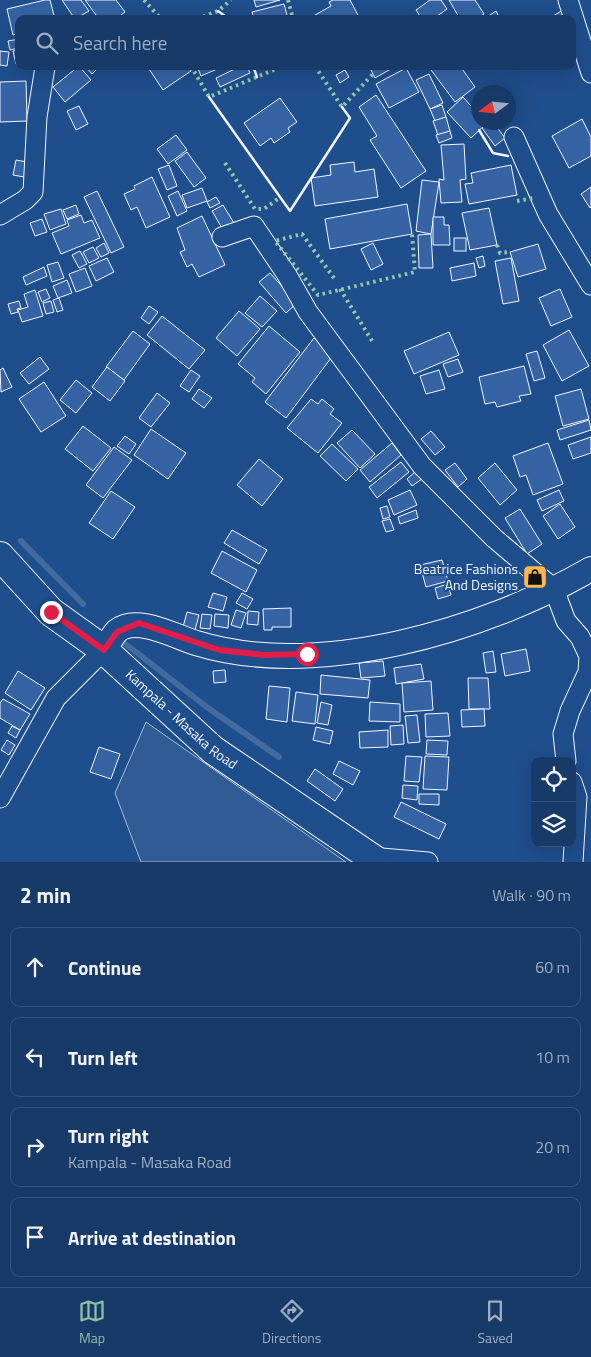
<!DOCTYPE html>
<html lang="en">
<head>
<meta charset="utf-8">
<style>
  body { margin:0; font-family:"Titillium Web",sans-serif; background:#20416f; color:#f1f3f6 }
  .controls { position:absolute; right:15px; bottom:15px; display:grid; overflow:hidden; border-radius:10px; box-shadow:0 5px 20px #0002 }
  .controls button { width:45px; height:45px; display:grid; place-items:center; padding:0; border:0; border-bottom:1px solid #36547d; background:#173a69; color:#f1f3f6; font:25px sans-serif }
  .compass { position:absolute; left:471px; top:85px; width:45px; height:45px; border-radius:50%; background:#173a69; box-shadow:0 5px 20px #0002; rotate:255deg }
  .stop { position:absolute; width:15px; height:15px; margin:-11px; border:4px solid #e11d48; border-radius:50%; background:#fff }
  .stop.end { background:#e11d48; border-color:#fff; box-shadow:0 1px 5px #0008 }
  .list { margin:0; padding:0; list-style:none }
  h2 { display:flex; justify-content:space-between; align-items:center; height:65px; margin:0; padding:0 20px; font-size:21px }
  h2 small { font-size:16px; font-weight:400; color:#9eadc0 }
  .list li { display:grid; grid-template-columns:32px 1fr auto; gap:15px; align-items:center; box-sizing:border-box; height:80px; margin:0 10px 10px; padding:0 10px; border:1px solid #36547d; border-radius:10px }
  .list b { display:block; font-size:19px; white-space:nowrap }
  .list p { margin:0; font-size:16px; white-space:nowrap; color:#9eadc0 }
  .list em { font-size:16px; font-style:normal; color:#9eadc0 }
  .icon { flex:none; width:28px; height:28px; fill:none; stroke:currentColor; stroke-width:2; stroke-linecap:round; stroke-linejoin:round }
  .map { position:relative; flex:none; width:591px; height:862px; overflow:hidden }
  .search { position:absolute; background:#173a69; box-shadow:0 5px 20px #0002; left:15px; right:15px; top:15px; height:55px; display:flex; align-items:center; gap:12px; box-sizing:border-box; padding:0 18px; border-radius:10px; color:#9eadc0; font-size:19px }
  .sheet { height:425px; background:#173a69 }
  nav { display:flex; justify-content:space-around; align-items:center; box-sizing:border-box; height:70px; border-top:1px solid #36547d; background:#173a69; font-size:14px; color:#9eadc0 }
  nav a { display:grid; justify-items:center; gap:2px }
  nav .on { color:#8abfa5 }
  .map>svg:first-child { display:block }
</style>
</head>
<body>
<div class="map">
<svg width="591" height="862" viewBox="0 0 591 862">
  <rect width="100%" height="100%" fill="#1f4e8c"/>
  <!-- green -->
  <path fill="#305b95" stroke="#a8bbd7" d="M146 722 346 862H141L115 793Z"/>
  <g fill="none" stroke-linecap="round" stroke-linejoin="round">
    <!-- stream -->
    <g stroke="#446ba0" stroke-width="6">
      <path d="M21 541 83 604"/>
      <path d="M119 639 208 708 279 757"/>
    </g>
  </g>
  <!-- building -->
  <g fill="#3563a3" stroke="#f2f6ff">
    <path d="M45 0H50L55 19H19V33L13 35 7 9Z"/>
    <path d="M62 0H81L89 11 75 19Z"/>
    <path d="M85 0H116L125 12 116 19H99Z"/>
    <path d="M254 0H280L256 7Z"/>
    <path d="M333 0H350L360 19H308L331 6 329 2Z"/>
    <path d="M430 0H441L447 9 433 19H422L416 10Z"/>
    <path d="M449 0H475L484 14 477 19H460Z"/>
    <path d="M284 4 288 19H254L252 12Z"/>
    <path d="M563 10 568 19H548Z"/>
    <path d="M496 11 500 19H484Z"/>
    <path d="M19 39V48L10 50 8 41Z"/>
    <path d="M19 50V64H16L13 51Z"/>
    <path d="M0 51 9 52 7 66 0 65Z"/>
    <path d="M79 66 91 80 65 102 53 87Z"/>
    <path d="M85 66H100L92 74Z"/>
    <path d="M147 66H188L191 71 163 90Z"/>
    <path d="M197 66H224L201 76Z"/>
    <path d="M241 66H247L250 73 220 87 216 78Z"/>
    <path d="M369 66H396L375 78Z"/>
    <path d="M428 66H460L475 87 455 102Z"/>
    <path d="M406 68 419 92 389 108 376 84Z"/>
    <path d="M345 70 349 77 340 83 336 75Z"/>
    <path d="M429 74 443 103 430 109 416 80Z"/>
    <path d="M26 81 27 121 0 122V82Z"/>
    <path d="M376 95 426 171 401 188 370 140 377 136 359 107Z"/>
    <path d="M463 97 478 114V122L487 123 471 138 447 112Z"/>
    <path d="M280 98 297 122 288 128 290 132 274 143 271 138 260 146 244 123Z"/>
    <path d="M442 105 446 117 435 121 430 109Z"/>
    <path d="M79 106 88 124 76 130 67 111Z"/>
    <path d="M446 117 450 131 438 135 433 121Z"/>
    <path d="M582 119 591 137V156L569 168 552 136Z"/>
    <path d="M489 122H493L505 138 495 146 482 128Z"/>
    <path d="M450 131 452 138 439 143 436 135Z"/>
    <path d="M176 135 187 150 168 164 157 149Z"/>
    <path d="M464 144 466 179 460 180 462 202 441 203 439 179 444 180 441 145Z"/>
    <path d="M187 152 206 178 194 187 175 161Z"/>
    <path d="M16 160 27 162 24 177 13 175Z"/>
    <path d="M354 162 355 172 374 169 378 197 315 206 311 178 331 175 330 165Z"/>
    <path d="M169 165 177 186 167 190 158 169Z"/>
    <path d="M511 165 517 195 469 204 465 184 473 183 471 173Z"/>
    <path d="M152 177 170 217 146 228 137 207 131 210 124 194 135 189 134 186Z"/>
    <path d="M422 180 439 182 431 234 416 231Z"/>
    <path d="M591 187V207L590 208 581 194Z"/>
    <path d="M202 188 207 201 187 208 182 195Z"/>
    <path d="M97 191 124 247 111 253 84 197Z"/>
    <path d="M178 191 187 211 177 216 168 196Z"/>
    <path d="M216 197 220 203 210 208 207 202Z"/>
    <path d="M407 204 412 234 330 249 325 219Z"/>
    <path d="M76 205 79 214 67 219 63 210Z"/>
    <path d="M223 205 237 228 226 235 212 211Z"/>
    <path d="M489 208 497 245 470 250 462 213Z"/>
    <path d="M61 209 66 224 50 230 44 214Z"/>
    <path d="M81 215 84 223 92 220 100 238 61 254 52 233 69 226 67 220Z"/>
    <path d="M202 216 225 265 199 277 192 264 187 267 180 252 185 250 177 228Z"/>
    <path d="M433 217H444V225H449L450 245H433Z"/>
    <path d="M42 219 47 232 35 236 30 223Z"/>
    <path d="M431 234 433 268H419L418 235Z"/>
    <rect x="454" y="238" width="12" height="13"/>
    <path d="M104 243 109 253 101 257 96 248Z"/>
    <path d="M373 243 383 264 371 270 361 249Z"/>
    <path d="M538 244 546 269 518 277 510 252Z"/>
    <path d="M93 247 99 258 89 263 83 252Z"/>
    <path d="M80 251 87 264 79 268 72 255Z"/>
    <path d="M483 256 485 266 479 268 476 258Z"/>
    <path d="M107 258 114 272 96 281 89 266Z"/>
    <path d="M511 258 519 301 503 304 495 261Z"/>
    <path d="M58 262 64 278 52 282 47 265Z"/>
    <path d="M474 263 476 276 452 281 450 268Z"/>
    <path d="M44 267 47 276 26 285 23 277Z"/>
    <path d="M85 268 92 286 76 292 69 274Z"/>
    <path d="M270 273 297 303 286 313 259 282Z"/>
    <path d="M67 280 72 293 58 298 53 286Z"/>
    <path d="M46 289 50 298 42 302 38 292Z"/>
    <path d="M560 289 572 317 551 326 539 298Z"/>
    <path d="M35 290 43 316 22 322 18 310 28 307 24 294Z"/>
    <path d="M260 296 277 311 262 327 245 313Z"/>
    <path d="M59 298 63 310 57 312 53 300Z"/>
    <path d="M19 301 21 308 17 309 18 312 11 314 8 304Z"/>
    <path d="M51 301 54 312 46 314 43 303Z"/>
    <path d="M149 306 158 312 149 324 141 318Z"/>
    <path d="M239 311 260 329 237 356 216 338Z"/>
    <path d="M162 316 205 350 189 369 147 335Z"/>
    <path d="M269 326 300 352 266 394 252 382 255 378 238 364Z"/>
    <path d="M569 330 589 366 562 381 543 345Z"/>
    <path d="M133 331 150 344 124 380 106 367Z"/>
    <path d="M449 332 459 355 414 374 404 351Z"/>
    <path d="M314 338 334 354 286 418 265 402Z"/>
    <path d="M537 351 545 378 534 381 526 354Z"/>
    <path d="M40 357 49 369 29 384 20 373Z"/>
    <path d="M458 359 463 372 448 377 443 364Z"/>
    <path d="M524 366 531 394 519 396 521 401 497 407 495 402 485 404 479 377Z"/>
    <path d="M107 367 125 381 110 401 92 387Z"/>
    <path d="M3 368 12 387 1 392 0 370Z"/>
    <path d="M191 370 200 376 189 392 180 386Z"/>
    <path d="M439 370 445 389 426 394 420 376Z"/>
    <path d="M76 380 92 393 76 413 60 400Z"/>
    <path d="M44 382 66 416 41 432 19 399Z"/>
    <path d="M199 389 212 398 204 408 192 399Z"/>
    <path d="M581 389 589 419 563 426 555 396Z"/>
    <path d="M157 393 170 403 151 427 139 418Z"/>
    <path d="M311 399 318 404 322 399 334 409 330 414 342 423 318 453 287 428Z"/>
    <path d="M589 420 591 430 560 440 557 430Z"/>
    <path d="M83 426 111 448 93 471 65 449Z"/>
    <path d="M151 429 186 453 168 479 134 455Z"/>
    <path d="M352 430 375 454 360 468 337 443Z"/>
    <path d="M431 431 445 447 435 455 421 439Z"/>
    <path d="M125 436 136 444 129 454 117 446Z"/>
    <path d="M591 437V453L573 459 568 445Z"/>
    <path d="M392 443 401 455 370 482 360 470Z"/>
    <path d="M548 443 563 484 533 495 526 475 520 477 513 456Z"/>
    <path d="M332 444 358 469 346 481 320 456Z"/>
    <path d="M114 447 132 460 103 498 86 485Z"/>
    <path d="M259 459 283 479 262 506 237 485Z"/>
    <path d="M401 462 409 472 377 498 369 487Z"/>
    <path d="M455 463 467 479 458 487 445 470Z"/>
    <path d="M495 463 517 490 500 505 478 478Z"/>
    <path d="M416 471 422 479 412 486 407 479Z"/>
    <path d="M410 490 417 505 394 515 388 500Z"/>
    <path d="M559 490 564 501 542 511 537 500Z"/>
    <path d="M111 491 135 507 113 539 89 523Z"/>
    <path d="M560 504 575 527 558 539 543 516Z"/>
    <path d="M387 506 390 517 383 519 380 508Z"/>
    <path d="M520 509 542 544 527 554 505 518Z"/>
    <path d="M416 510 418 518 400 524 398 517Z"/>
    <path d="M390 519 394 530 386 532 382 521Z"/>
    <path d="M232 530 267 550 259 564 224 543Z"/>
    <path d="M222 551 257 570 246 592 211 573Z"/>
    <path d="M442 560 448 581 426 587 420 565Z"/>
    <path d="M448 584 451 595 438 599 435 588Z"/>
    <path d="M213 593 227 597 223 611 208 607Z"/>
    <path d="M242 593 253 599 247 609 236 603Z"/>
    <path d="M291 608V627H272V630H264L263 609Z"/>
    <path d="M236 610 246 613 241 628 231 625Z"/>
    <path d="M248 611 259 612 258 625 247 624Z"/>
    <path d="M187 612 199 615 195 630 183 627Z"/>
    <path d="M202 614 212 615 210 629 200 628Z"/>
    <path d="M215 614 229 615 228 628 214 626Z"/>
    <path d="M526 649 530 671 505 676 501 654Z"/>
    <path d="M493 651 496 672 486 673 483 653Z"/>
    <path d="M383 661 385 676 361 678 359 663Z"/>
    <path d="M421 664 424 679 396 684 394 668Z"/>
    <path d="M225 670 226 682 214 683 213 671Z"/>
    <path d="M18 671 45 688 31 710 5 693Z"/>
    <path d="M321 675 370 680 368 698 320 694Z"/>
    <path d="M468 678H488L490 709H469Z"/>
    <path d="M431 681 433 710 404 712 402 683Z"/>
    <path d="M269 686 290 688 287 722 266 719Z"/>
    <path d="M296 692 318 695 315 724 292 721Z"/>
    <path d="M3 699 30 714 20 730 0 718V703Z"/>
    <path d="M321 702 332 705 328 725 317 723Z"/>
    <path d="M370 702 400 704V722L369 721Z"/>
    <path d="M484 709 485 726 462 727 461 710Z"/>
    <path d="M448 713 450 736 426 737 425 714Z"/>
    <path d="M417 715 420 742 408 743 405 716Z"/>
    <path d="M403 725 404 744 391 745 390 726Z"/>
    <path d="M12 726 20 730 16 738 8 733Z"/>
    <path d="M316 727 333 731 330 744 313 740Z"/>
    <path d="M388 730V747L360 748 359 732Z"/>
    <path d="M7 740 15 745 9 755 1 750Z"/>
    <path d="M427 740 448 741 447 755 426 754Z"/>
    <path d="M99 747 120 754 111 779 90 772Z"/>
    <path d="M406 756 422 757 419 782 404 781Z"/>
    <path d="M425 756 449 757 447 790 423 789Z"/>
    <path d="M339 761 360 771 353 785 333 774Z"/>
    <path d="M315 769 343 789 335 801 307 781Z"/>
    <path d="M403 785 418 786 417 800 402 798Z"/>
    <path d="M419 794H439V805L419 804Z"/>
    <path d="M401 802 446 824 439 839 394 817Z"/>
  </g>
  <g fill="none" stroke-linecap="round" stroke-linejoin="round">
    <defs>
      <g id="minor">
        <path d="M568 0 591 73"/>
        <path d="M514 137 548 214 591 285"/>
        <path d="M0 215 25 200 33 192 37 117 45 67"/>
        <path d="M222 237 254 226 287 275 308 312 422 466 494 538 554 589 566 621 580 637 589 656 588 672 570 711 563 734 566 761"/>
        <path d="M572 782 577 797 573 862"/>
        <path d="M0 798 56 698 104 650"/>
        <path d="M370 857 428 862"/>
      </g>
      <path id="tertiary" d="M104 650C108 645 112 636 117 631 136 615 174 636 196 643 317 680 484 631 591 569"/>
      <g id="primary">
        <path id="s1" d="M0 556 51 612 104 650 213 750 378 862"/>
      </g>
    </defs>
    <!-- minor casing -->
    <use href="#minor" stroke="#f2f6ff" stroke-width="21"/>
    <!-- tertiary casing -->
    <use href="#tertiary" stroke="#f2f6ff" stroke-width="26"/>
    <!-- primary casing -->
    <use href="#primary" stroke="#f2f6ff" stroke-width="30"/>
    <!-- minor -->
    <use href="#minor" stroke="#1f4e8c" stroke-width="19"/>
    <!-- tertiary -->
    <use href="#tertiary" stroke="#1f4e8c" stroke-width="24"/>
    <!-- primary -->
    <use href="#primary" stroke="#1f4e8c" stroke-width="28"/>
    <!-- hedge -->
    <g stroke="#97c8a6" stroke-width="4" stroke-dasharray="2.5 4" stroke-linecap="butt">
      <path d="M144 0 161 19"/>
      <path d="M288 0 293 19"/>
      <path d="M197 19 218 11 231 0"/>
      <path d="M191 66 209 97 283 66"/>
      <path d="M315 66 342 107 373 74"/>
      <path d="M225 163 255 209H264L279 198"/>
      <path d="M517 201 534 198"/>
      <path d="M497 245 500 253 510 252"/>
      <path d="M334 278 302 234 275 241 318 295 415 272 412 234"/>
      <path d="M340 289 374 344"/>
    </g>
    <!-- wall -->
    <g stroke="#f2f6ff" stroke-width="2.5">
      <path d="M218 11 229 19"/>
      <path d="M253 66 257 77"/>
      <path d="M209 97 290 211 350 118 342 107"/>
      <path d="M479 130 493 153 508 156"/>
    </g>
  </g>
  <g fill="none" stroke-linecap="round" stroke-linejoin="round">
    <!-- route -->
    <path stroke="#e11d48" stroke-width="6" d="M51 612 104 650 117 632 139 623 219 650 264 655 307 654"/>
  </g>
  <!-- icons -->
  <defs>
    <symbol id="shop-square" viewBox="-11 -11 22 22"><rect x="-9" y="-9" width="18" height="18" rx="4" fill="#ffb74d" stroke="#1f4e8c"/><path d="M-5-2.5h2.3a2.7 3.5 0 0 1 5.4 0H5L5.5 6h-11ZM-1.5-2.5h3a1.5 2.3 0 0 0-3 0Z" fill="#111"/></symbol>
  </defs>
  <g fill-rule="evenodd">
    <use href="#shop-square" x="521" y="563" width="28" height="28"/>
  </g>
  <g text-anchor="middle" stroke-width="4" stroke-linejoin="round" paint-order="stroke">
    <!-- poi labels -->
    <g font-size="14" fill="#f2f6ff" stroke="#1f4e8c" text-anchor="end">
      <text x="518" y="574">Beatrice Fashions<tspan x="518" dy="16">And Designs</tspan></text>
    </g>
    <!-- street labels -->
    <g font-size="14" fill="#f2f6ff" stroke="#1f4e8c">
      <text dy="5" stroke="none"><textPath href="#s1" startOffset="245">Kampala - Masaka Road</textPath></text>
    </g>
  </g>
</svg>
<div class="controls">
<button><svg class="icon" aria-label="locate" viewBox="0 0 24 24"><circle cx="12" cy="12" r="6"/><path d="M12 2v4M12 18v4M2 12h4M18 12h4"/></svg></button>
<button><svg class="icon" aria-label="layers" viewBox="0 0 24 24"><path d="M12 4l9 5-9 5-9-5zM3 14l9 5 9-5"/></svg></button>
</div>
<svg class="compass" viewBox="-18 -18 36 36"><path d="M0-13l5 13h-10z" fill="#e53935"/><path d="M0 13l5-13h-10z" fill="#9eadc0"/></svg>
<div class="stop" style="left:307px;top:654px"></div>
<div class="stop end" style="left:51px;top:612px"></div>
<div class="search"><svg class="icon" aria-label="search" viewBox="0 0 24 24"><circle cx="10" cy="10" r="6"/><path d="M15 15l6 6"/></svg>Search here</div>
</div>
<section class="sheet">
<h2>2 min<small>Walk · 90 m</small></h2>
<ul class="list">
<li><svg class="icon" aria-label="ahead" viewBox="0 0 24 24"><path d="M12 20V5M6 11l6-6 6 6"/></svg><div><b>Continue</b></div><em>60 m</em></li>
<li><svg class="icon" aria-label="left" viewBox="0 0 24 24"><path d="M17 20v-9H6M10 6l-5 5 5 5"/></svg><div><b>Turn left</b></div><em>10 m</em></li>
<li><svg class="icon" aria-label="right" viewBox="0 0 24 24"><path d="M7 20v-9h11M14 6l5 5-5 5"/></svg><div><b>Turn right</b><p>Kampala - Masaka Road</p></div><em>20 m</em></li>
<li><svg class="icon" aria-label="arrive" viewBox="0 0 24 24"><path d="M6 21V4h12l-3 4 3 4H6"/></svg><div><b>Arrive at destination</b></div></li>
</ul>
</section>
<nav>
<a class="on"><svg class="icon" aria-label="map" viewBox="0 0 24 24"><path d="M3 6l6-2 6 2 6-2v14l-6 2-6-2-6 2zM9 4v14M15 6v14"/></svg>Map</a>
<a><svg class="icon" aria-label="directions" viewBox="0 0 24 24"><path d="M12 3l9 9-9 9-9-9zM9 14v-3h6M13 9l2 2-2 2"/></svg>Directions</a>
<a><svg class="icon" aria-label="saved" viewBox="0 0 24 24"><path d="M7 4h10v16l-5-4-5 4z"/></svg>Saved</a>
</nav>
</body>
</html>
